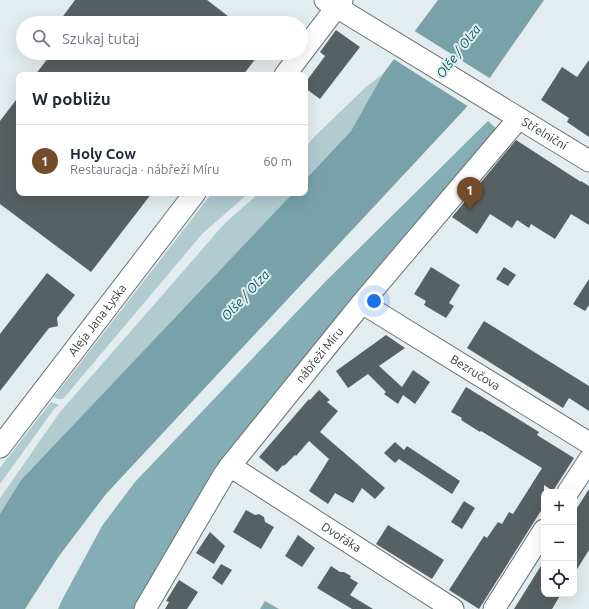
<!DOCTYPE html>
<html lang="pl">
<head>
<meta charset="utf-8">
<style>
  body { margin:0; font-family:Ubuntu,sans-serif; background:#f6f6f7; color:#1f2937 }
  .controls { position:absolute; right:12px; bottom:12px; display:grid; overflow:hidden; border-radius:8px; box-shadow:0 4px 16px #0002 }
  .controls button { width:36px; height:36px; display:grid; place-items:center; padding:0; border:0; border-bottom:1px solid #e0e1e3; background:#fff; color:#1f2937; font:20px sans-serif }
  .you { position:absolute; left:374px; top:301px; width:14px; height:14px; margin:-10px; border:3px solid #fff; border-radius:50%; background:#1a73e8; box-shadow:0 0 0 6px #1a73e833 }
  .badge { display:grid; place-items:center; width:26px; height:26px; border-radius:50%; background:#734d29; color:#fff; font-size:13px; font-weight:700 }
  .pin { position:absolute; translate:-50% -33px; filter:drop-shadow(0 1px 2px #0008) }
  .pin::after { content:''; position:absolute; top:21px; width:14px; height:12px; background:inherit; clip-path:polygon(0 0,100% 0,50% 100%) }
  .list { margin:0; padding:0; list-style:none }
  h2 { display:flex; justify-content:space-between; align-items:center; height:52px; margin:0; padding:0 16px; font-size:17px }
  h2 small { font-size:13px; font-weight:400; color:#747a83 }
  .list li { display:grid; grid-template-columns:26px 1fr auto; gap:12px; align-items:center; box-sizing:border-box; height:72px; padding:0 16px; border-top:1px solid #e0e1e3 }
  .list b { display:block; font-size:15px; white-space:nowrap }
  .list p { margin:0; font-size:13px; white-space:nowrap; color:#747a83 }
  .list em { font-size:13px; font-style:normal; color:#747a83 }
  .icon { flex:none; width:22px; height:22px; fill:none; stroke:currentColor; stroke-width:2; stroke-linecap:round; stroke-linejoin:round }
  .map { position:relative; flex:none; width:589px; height:609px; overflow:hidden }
  .search { position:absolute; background:#fff; box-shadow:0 4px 16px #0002; left:16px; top:16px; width:292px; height:44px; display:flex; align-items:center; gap:10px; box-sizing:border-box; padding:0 14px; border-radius:22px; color:#747a83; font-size:15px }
  .panel { position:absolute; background:#fff; box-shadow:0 4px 16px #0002; left:16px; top:72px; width:292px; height:124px; border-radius:8px }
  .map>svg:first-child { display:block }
</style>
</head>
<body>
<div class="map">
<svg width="589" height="609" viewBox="0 0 589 609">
  <rect width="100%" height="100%" fill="#e3edef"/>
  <!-- green -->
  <g fill="#b1cbd0">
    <path d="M383 74 351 131 305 180V148L314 137 366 87Z"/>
    <path d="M212 193H249L203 233 63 399H58L54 397Z"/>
    <path d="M259 193H293L21 480 0 514V498L60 412 173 283 224 224Z"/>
    <path d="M51 402 59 405 54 409 0 484V468Z"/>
  </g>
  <!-- forest -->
  <g fill="#84adb5">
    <path d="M488 121 501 133 225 460 134 609H58L62 600 102 526 135 482 326 281Z"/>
    <path d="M265 601 279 609H260Z"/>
  </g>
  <!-- water -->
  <path fill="#78a1a9" d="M438 0H544L489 79 464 110 106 494 59 556 25 609H0V514L21 480 293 193H305V180L351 131 383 74Z"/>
  <!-- pier -->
  <path fill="#e3edef" d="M413 30 491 79 469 107 392 58Z"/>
  <!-- building -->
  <g fill="#576062">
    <path d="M75 0H207L237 23H58Z"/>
    <path d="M336 30 360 47 320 99 305 88V83L325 56 320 52Z"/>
    <path d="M52 53H260L243 75H35Z"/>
    <path d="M589 60V137L567 122 569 118 541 100 562 67 577 77Z"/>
    <path d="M19 96V193H152L91 272 0 204V121Z"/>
    <path d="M516 140 581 182V181L589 186V225L571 214 555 239 531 224 529 228 517 220 512 228 490 214 477 234 452 217Z"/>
    <path d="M431 267 460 285 449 303 454 306 446 318 424 305 426 301 414 294Z"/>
    <path d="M504 267 516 275 508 286 496 279Z"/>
    <path d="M47 273 75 295 57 318 58 326 49 328 0 391V334Z"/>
    <path d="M589 279V305L585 311 573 304Z"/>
    <path d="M484 321 589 386V411L569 398 563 408 467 348Z"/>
    <path d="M386 335 405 348 379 366 402 387 413 370 430 382 415 404 403 395 398 404 384 394 386 392 368 374 348 388 336 371Z"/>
    <path d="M466 387 531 427 539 432 537 435 574 458 553 491 544 485V506L479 609 449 590 484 536 487 538 498 522 502 524 509 512 513 514 542 468 481 431 480 432 461 420 462 418 451 412Z"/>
    <path d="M319 390 330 400 327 402 338 411 320 432 385 488 375 499 362 488 353 503 335 493 328 504 309 491 329 459 309 441 296 456 295 455 285 465 282 466 277 472 259 457 309 399 310 400Z"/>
    <path d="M395 442 404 450 407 446 460 481 452 494 399 459 395 463 384 453Z"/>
    <path d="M589 489V550L574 574V513Z"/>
    <path d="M464 501 475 508 462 529 451 522Z"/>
    <path d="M246 510 255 515 259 514 264 517 265 522 274 527 261 549 233 532Z"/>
    <path d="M388 525 444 560 432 579 376 544Z"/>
    <path d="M210 532 225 546 214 564 196 553Z"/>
    <path d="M298 535 315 548 302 567 285 556Z"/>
    <path d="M544 561V594H561L552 609H514Z"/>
    <path d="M221 564 232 570 222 585 212 578Z"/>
    <path d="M331 566 340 572H344L351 576 350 578 358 583 350 595 373 609H352L317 588Z"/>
    <path d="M179 580 198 592 187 609H165L169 602 166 601Z"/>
  </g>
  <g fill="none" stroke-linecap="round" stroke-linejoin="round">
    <defs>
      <g id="minor">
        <path id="s1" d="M325 0 589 161"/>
        <path d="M285 75 342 0"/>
        <path id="s2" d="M362 303 589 443"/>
        <path id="s3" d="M0 447 195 193"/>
        <path id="s4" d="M230 466 453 609"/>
        <path d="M568 492 589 460"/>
        <path id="s5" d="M145 609 223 476 230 466 362 303 519 118"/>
        <path d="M494 609 544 530"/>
      </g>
    </defs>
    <!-- minor casing -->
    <use href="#minor" stroke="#6a7476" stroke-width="23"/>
    <!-- minor -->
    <use href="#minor" stroke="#fff" stroke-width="21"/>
  </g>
  <g text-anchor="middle" stroke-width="4" stroke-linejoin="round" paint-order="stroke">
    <!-- street labels -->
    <g font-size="12" fill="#373b3c" stroke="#e3edef">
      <text dy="4" stroke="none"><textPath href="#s1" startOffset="257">Střelniční</textPath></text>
      <text dy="4" stroke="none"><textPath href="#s3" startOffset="160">Aleja Jana Łyska</textPath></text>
      <text dy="4" stroke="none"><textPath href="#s5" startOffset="309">nábřeží Míru</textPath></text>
      <text dy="4" stroke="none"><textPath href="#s2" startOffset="133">Bezručova</textPath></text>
      <text dy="4" stroke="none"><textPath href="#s4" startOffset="132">Dvořáka</textPath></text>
    </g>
    <!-- water labels -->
    <g font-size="13" font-style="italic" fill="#005b68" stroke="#e3edef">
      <text transform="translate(458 51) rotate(-52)" y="5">Olše / Olza</text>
      <text transform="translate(245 295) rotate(-47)" y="5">Olše / Olza</text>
    </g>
  </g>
</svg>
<div class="controls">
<button>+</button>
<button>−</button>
<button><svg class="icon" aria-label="locate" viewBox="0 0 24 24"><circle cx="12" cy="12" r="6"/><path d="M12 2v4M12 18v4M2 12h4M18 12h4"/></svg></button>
</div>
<div class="you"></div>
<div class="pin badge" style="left:470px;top:210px">1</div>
<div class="search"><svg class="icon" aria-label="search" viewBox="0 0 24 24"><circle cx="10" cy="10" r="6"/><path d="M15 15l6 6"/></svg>Szukaj tutaj</div>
<section class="panel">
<h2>W pobliżu<small></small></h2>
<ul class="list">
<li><span class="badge">1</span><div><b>Holy Cow</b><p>Restauracja · nábřeží Míru</p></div><em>60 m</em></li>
</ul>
</section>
</div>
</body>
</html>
